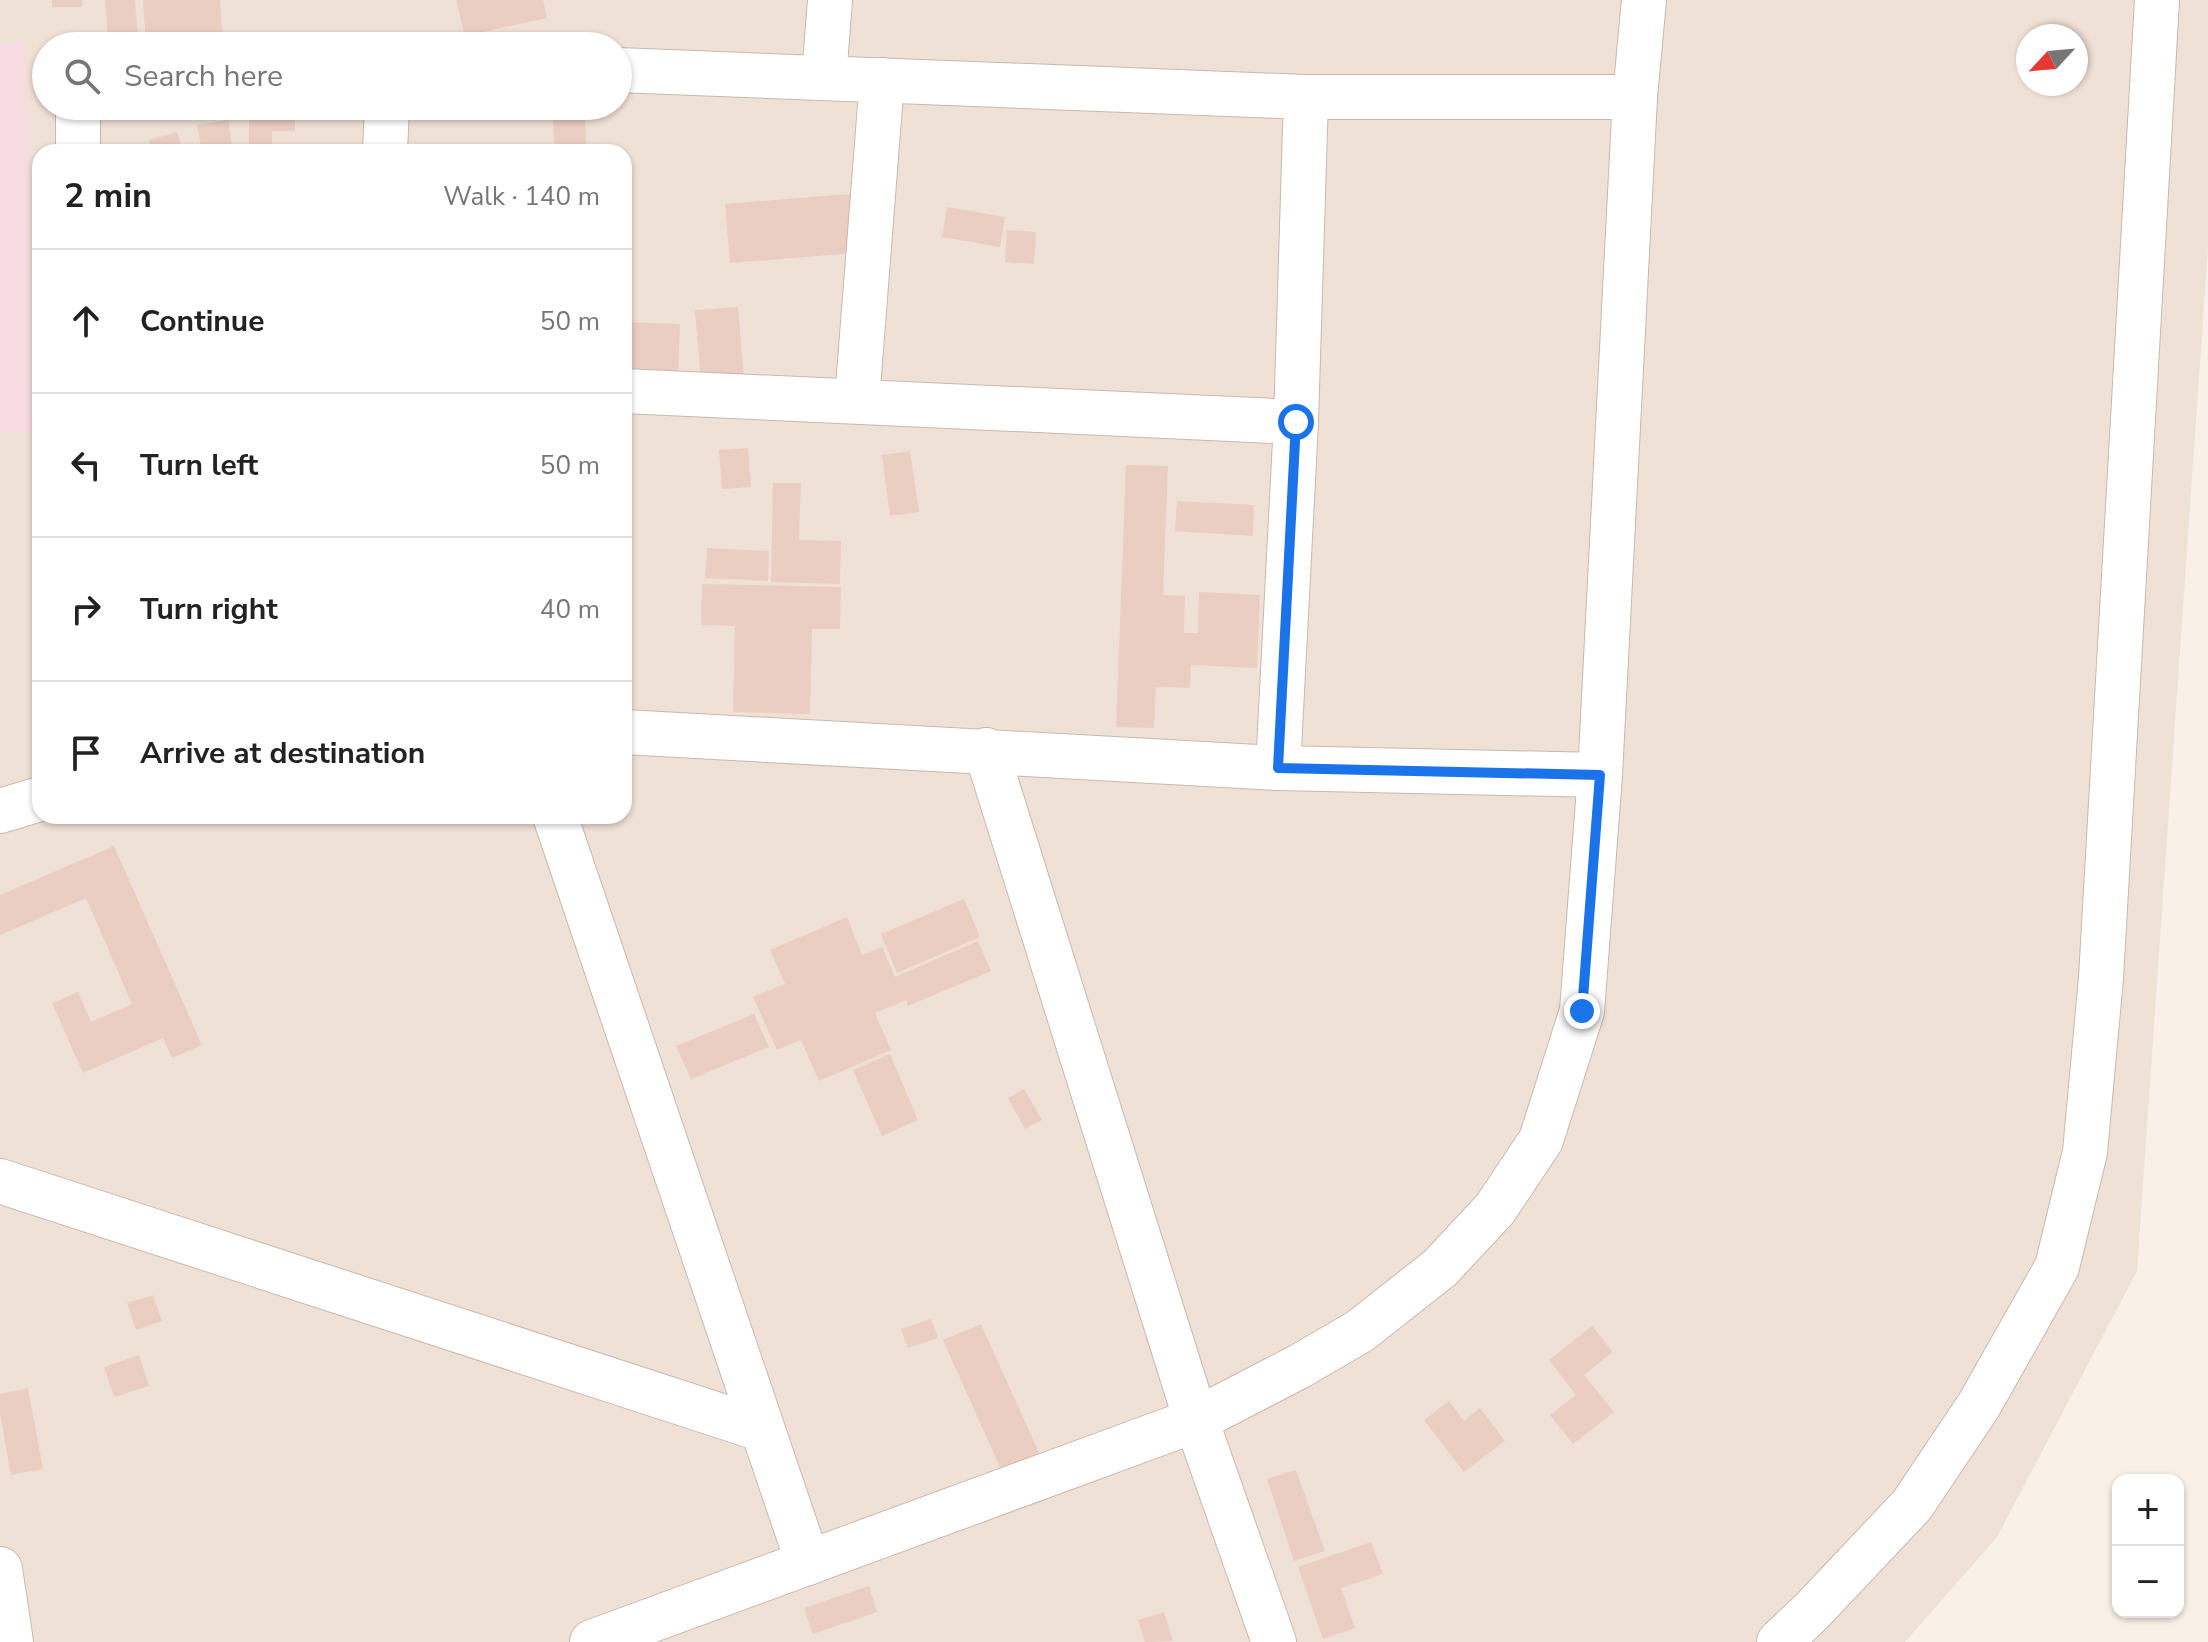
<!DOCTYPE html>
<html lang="en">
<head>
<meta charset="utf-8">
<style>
  body { margin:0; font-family:"Nunito Sans",sans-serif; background:#f6f6f6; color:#222 }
  .controls { position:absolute; right:24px; bottom:24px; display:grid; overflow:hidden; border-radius:16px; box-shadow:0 2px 6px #0004 }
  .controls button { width:72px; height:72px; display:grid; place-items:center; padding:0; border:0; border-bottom:2px solid #e0e0e0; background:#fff; color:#222; font:40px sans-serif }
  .compass { position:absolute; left:2016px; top:24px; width:72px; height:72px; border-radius:50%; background:#fff; box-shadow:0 2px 6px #0004; rotate:244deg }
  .stop { position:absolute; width:24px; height:24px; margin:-18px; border:6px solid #1a73e8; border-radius:50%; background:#fff }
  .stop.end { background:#1a73e8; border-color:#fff; box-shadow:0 2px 8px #0008 }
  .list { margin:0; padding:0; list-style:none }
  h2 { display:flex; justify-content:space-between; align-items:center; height:104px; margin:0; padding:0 32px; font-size:34px }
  h2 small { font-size:26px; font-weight:400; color:#767676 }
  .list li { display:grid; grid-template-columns:52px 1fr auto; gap:24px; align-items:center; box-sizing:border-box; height:144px; padding:0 32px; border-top:2px solid #e0e0e0 }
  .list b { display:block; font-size:30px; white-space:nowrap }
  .list em { font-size:26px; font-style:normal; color:#767676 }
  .icon { flex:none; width:44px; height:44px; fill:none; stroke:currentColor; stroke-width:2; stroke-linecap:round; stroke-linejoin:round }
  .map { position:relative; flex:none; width:2208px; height:1642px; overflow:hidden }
  .search { position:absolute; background:#fff; box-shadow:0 2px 6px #0004; left:32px; top:32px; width:600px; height:88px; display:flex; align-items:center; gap:20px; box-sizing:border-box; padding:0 28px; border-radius:44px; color:#767676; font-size:30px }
  .panel { position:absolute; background:#fff; box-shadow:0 2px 6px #0004; left:32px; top:144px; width:600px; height:680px; border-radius:24px }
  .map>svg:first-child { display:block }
</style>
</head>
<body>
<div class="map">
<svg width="2208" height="1642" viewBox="0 0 2208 1642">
  <rect width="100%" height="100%" fill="#f9f0e7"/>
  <!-- residential -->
  <path fill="#f0e1d6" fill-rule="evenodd" d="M0 0H2208V248L2137 1271 1997 1537 1905 1642H0ZM2028 36H2076V84H2028ZM46 46H618V106H46ZM40 152H624V816H40Z"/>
  <!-- medical -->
  <path fill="#f6dbe1" d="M0 43H25L32 432H0Z"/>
  <!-- building -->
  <g fill="#ebcec2">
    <rect x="52" y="0" width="30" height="7"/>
    <path d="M105 0H135L138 39 108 41Z"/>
    <path d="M143 0H220L223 40 146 45Z"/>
    <path d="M456 0H543L547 18 465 36Z"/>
    <path d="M249 106H295V131H272V152H249Z"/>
    <path d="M585 114 586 152H555L553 116Z"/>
    <path d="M228 120 233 152H202L197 125Z"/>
    <path d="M177 132 183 152H153L149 140Z"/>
    <path d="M862 193 867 252 730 263 725 204Z"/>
    <path d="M947 207 1005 217 1000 247 942 237Z"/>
    <path d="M1007 230 1036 232 1034 264 1005 262Z"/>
    <path d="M738 307 744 379 701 382 695 310Z"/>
    <path d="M625 322 680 324 678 380 624 378Z"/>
    <path d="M748 448 751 487 722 489 719 450Z"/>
    <path d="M910 451 919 512 890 516 882 455Z"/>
    <path d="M1126 465 1168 466 1163 595 1185 596 1184 633H1198L1199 592 1260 595 1257 668 1191 665 1190 688 1156 687 1154 728 1116 727Z"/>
    <path d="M773 483H801L799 540 841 541 840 584 771 582Z"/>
    <path d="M1177 501 1254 505 1253 536 1175 531Z"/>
    <path d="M707 548 769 551 768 581 705 578Z"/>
    <path d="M702 584 841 587 840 629H812L810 714 733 712 735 626 701 625Z"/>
    <path d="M114 846 202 1045 172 1058 163 1038 83 1073 52 1003 78 992 91 1022 132 1004 86 898 0 935V895Z"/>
    <path d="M964 899 980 937 897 973 881 934Z"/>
    <path d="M847 917 862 955 882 947 895 977 978 941 991 971 908 1006 906 1000 875 1013 891 1050 819 1081 801 1040 777 1050 753 997 785 984 770 950Z"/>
    <path d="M754 1014 769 1047 691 1079 676 1046Z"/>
    <path d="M890 1054 918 1120 882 1136 853 1070Z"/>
    <path d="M1024 1089 1042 1120 1025 1129 1008 1098Z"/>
    <path d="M153 1295 162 1321 136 1330 127 1303Z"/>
    <path d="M931 1319 938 1338 908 1348 901 1329Z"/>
    <path d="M981 1324 1040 1455 1002 1472 943 1340Z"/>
    <path d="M1592 1326 1613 1352 1584 1375 1614 1412 1573 1444 1550 1415 1576 1395 1549 1360Z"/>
    <path d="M139 1355 149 1386 114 1397 104 1367Z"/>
    <path d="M28 1388 43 1469 11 1475 0 1414V1394Z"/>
    <path d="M1449 1401 1464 1421 1480 1408 1505 1441 1464 1472 1424 1420Z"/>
    <path d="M1296 1470 1325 1551 1294 1561 1267 1479Z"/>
    <path d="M1371 1542 1383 1574 1341 1588 1355 1628 1323 1639 1298 1567Z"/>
    <path d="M869 1586 877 1612 813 1634 804 1608Z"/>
    <path d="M1164 1612 1173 1641 1145 1642 1138 1620Z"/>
  </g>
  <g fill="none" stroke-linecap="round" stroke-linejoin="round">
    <defs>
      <g id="minor">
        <path d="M618 70 1306 97H1635"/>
        <path d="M824 77 830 0"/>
        <path d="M78 152V111L81 106"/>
        <path d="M385 152 387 106"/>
        <path d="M624 391 1296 422"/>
        <path d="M857 400 882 80"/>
        <path d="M624 732 1278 768 1600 775"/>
        <path d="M986 750 1196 1420 1274 1642"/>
        <path d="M1278 768 1296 422 1306 97"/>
        <path d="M0 811 40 799"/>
        <path d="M555 816 808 1563"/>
        <path d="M0 1181 761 1429"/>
        <path d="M0 1569 11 1642"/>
        <path d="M592 1642 1196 1420 1300 1366 1360 1331 1440 1268 1495 1209 1541 1140 1582 1011 1600 775 1635 97 1644 0"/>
        <path d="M1779 1642 1812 1611 1912 1505 1979 1405 2057 1267 2085 1152 2101 978 2157 0"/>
      </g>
    </defs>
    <!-- minor casing -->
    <use href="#minor" stroke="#c9b8ae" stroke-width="46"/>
    <!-- minor -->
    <use href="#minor" stroke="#fff" stroke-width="44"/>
  </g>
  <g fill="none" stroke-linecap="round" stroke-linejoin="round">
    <!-- route -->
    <path stroke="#1a73e8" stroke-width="10" d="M1296 422 1278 768 1600 775 1582 1011"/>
  </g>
</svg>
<div class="controls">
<button>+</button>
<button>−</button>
</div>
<svg class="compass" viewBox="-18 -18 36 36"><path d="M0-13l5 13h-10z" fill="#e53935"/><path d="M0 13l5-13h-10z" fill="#767676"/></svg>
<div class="stop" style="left:1296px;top:422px"></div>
<div class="stop end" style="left:1582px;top:1011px"></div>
<div class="search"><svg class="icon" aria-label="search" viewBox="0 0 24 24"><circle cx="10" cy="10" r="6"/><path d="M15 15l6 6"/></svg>Search here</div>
<section class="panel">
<h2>2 min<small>Walk · 140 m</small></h2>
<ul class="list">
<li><svg class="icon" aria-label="ahead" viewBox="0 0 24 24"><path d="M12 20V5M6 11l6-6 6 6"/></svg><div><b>Continue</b></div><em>50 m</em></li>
<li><svg class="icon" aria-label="left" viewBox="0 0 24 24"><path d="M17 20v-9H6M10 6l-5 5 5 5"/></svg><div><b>Turn left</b></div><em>50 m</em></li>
<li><svg class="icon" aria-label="right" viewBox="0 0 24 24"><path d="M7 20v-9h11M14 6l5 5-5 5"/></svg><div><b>Turn right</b></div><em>40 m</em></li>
<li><svg class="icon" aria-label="arrive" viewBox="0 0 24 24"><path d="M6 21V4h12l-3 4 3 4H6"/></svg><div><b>Arrive at destination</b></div></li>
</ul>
</section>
</div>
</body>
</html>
